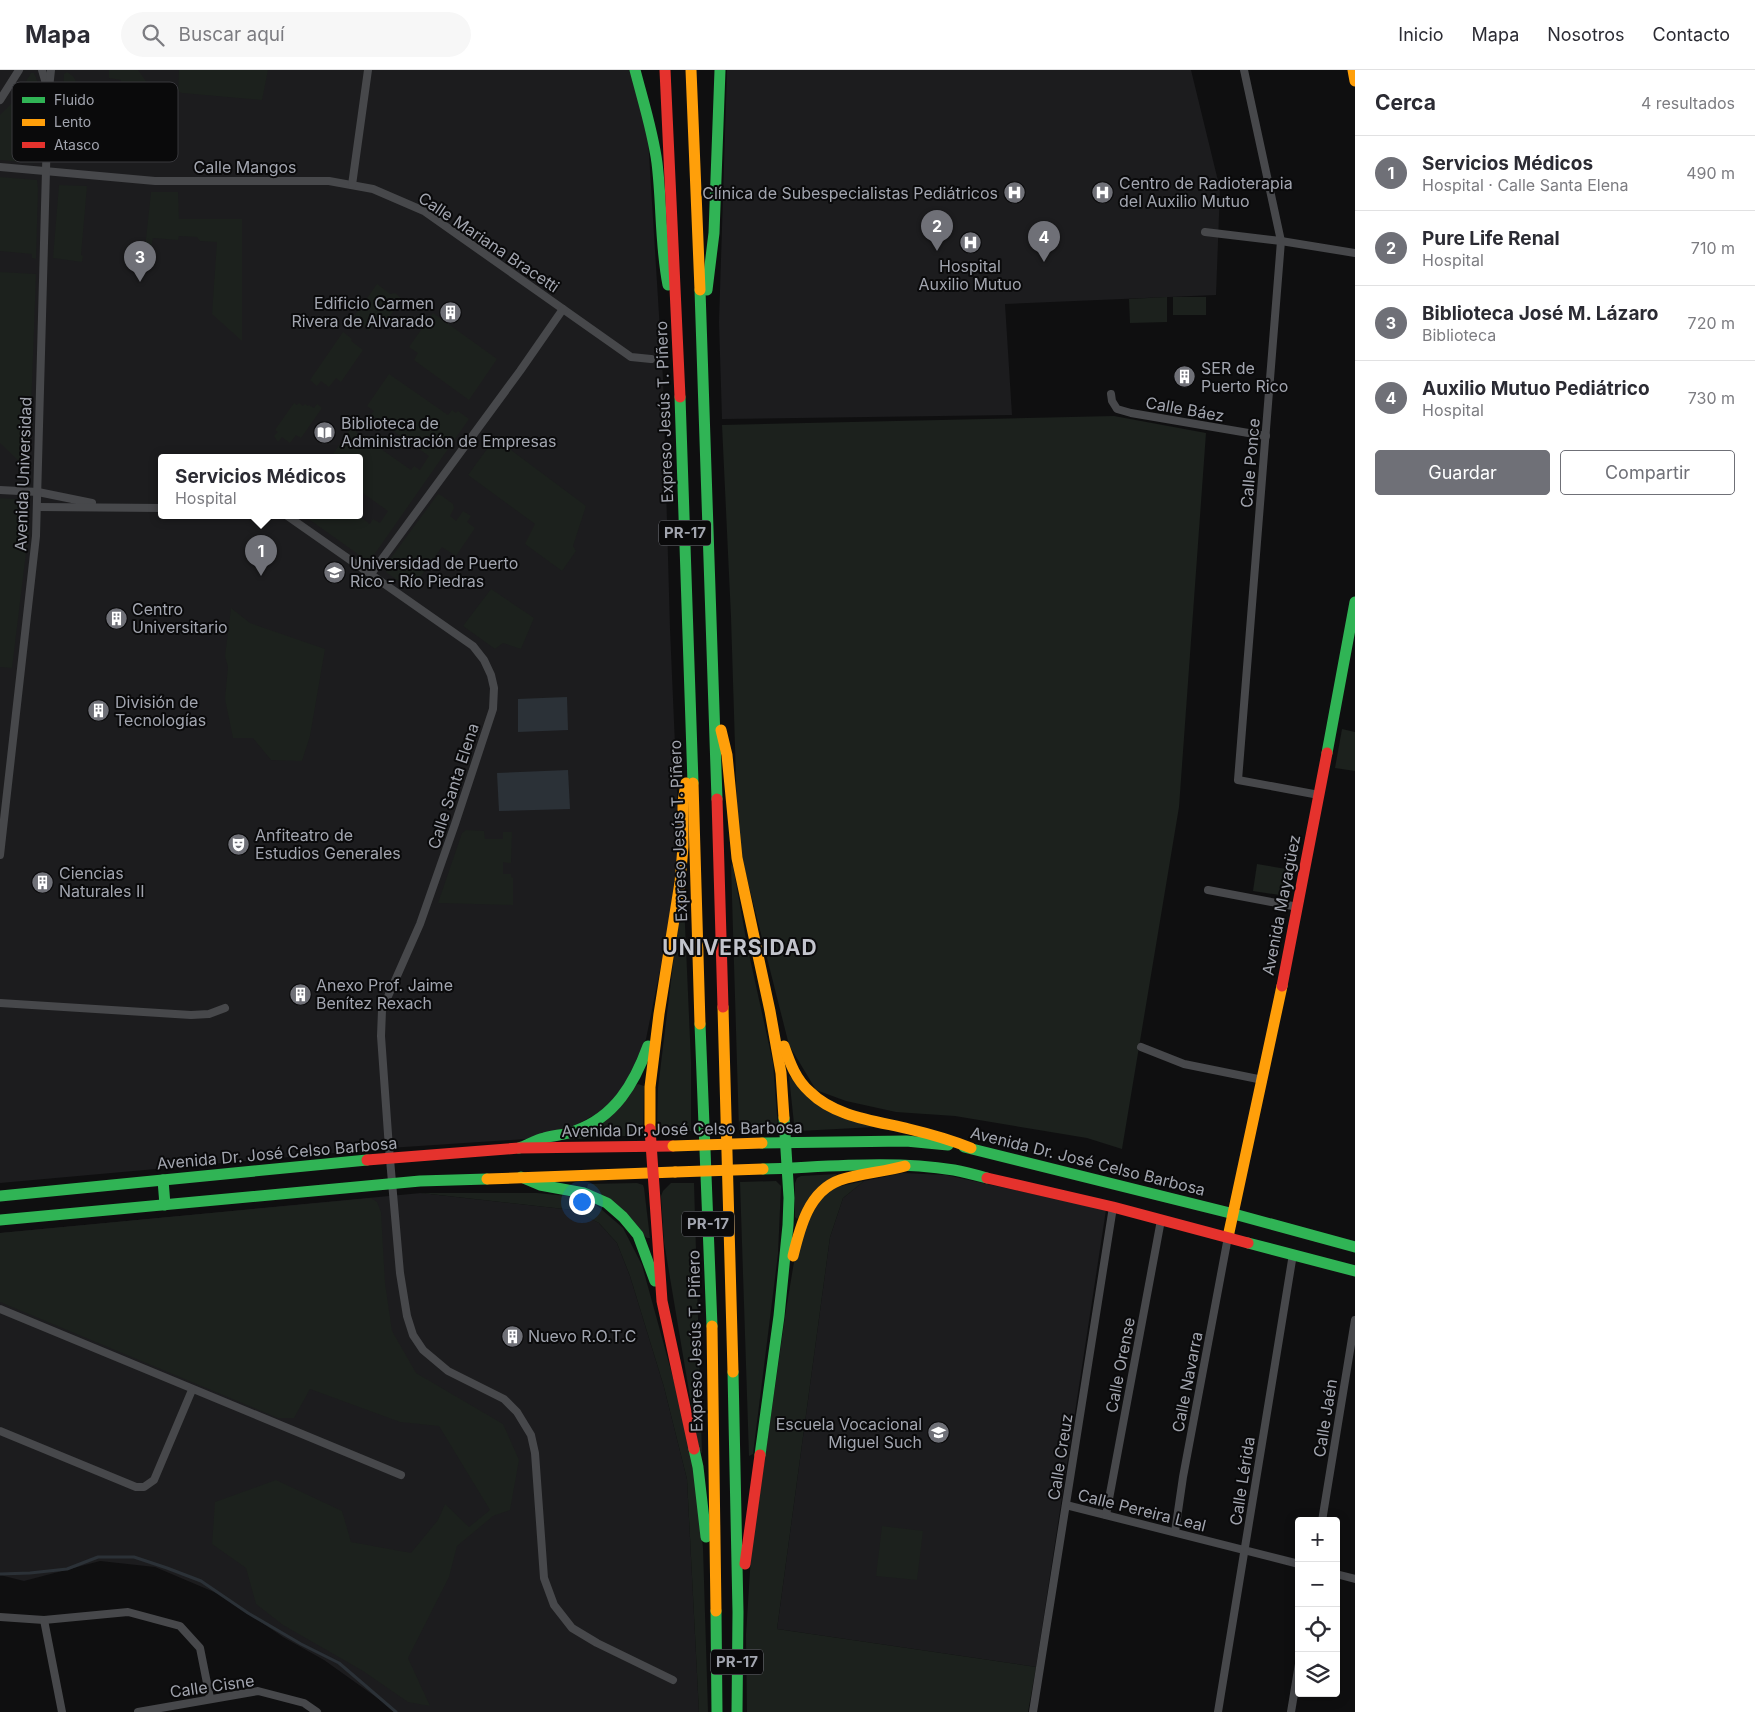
<!DOCTYPE html>
<html lang="es">
<head>
<meta charset="utf-8">
<style>
  body { margin:0; font-family:Inter,sans-serif; background:#f7f7f7; color:#2b2b33 }
  .controls { position:absolute; right:15px; bottom:15px; display:grid; overflow:hidden; border-radius:5px; box-shadow:0 2px 12px #0003 }
  .controls button { width:45px; height:45px; display:grid; place-items:center; padding:0; border:0; border-bottom:1px solid #e1e1e2; background:#fff; color:#2b2b33; font:25px sans-serif }
  .you { position:absolute; left:581px; top:1131px; width:18px; height:18px; margin:-12px; border:4px solid #fff; border-radius:50%; background:#1a73e8; box-shadow:0 0 0 8px #1a73e833 }
  .badge { display:grid; place-items:center; width:32px; height:32px; border-radius:50%; background:#6f7077; color:#fff; font-size:16px; font-weight:700 }
  .pin { position:absolute; translate:-50% -41px; filter:drop-shadow(0 1px 2px #0008) }
  .pin::after { content:''; position:absolute; top:26px; width:18px; height:15px; background:inherit; clip-path:polygon(0 0,100% 0,50% 100%) }
  .popup { position:absolute; left:158px; top:384px; width:205px; height:65px; box-sizing:border-box; display:grid; place-content:center; border-radius:5px; background:#fff; filter:drop-shadow(0 1px 4px #0005); font-size:16px; white-space:nowrap; color:#7c7c81 }
  .popup b { font-size:19px; color:#2b2b33 }
  .popup::after { content:''; position:absolute; left:50%; top:100%; margin-left:-10px; border:10px solid transparent; border-top-color:#fff }
  .list { margin:0; padding:0; list-style:none }
  h2 { display:flex; justify-content:space-between; align-items:center; height:65px; margin:0; padding:0 20px; font-size:21px }
  h2 small { font-size:16px; font-weight:400; color:#7c7c81 }
  .list li { display:grid; grid-template-columns:32px 1fr auto; gap:15px; align-items:center; box-sizing:border-box; height:75px; padding:0 20px; border-top:1px solid #e1e1e2 }
  .list b { display:block; font-size:19px; white-space:nowrap }
  .list p { margin:0; font-size:16px; white-space:nowrap; color:#7c7c81 }
  .list em { font-size:16px; font-style:normal; color:#7c7c81 }
  .actions { display:flex; gap:10px; padding:15px 20px }
  .actions a { flex:1; padding:11px 0; border:1px solid #6f7077; border-radius:5px; text-align:center; font-size:18px; color:#6f7077 }
  .actions .main { background:#6f7077; color:#fff }
  .icon { flex:none; width:28px; height:28px; fill:none; stroke:currentColor; stroke-width:2; stroke-linecap:round; stroke-linejoin:round }
  .map { position:relative; flex:none; width:1355px; height:1642px; overflow:hidden }
  header { display:flex; align-items:center; gap:30px; box-sizing:border-box; height:70px; padding:0 25px; background:#fff; border-bottom:1px solid #e1e1e2 }
  header strong { font-size:24px }
  nav { display:flex; gap:28px; margin-inline-start:auto; font-size:18px }
  .search { width:350px; height:45px; background:#f7f7f7; display:flex; align-items:center; gap:12px; box-sizing:border-box; padding:0 18px; border-radius:28px; color:#7c7c81; font-size:19px }
  main { display:flex }
  aside { flex:1; background:#fff }
  .map>svg:first-child { display:block }
</style>
</head>
<body>
<header>
<strong>Mapa</strong>
<div class="search"><svg class="icon" aria-label="search" viewBox="0 0 24 24"><circle cx="10" cy="10" r="6"/><path d="M15 15l6 6"/></svg>Buscar aquí</div>
<nav><a>Inicio</a><a>Mapa</a><a>Nosotros</a><a>Contacto</a></nav>
</header>
<main>
<div class="map">
<svg width="1355" height="1642" viewBox="0 0 1355 1642">
  <rect width="100%" height="100%" fill="#0f0f10"/>
  <!-- built -->
  <g fill="#1c1c1e" fill-rule="evenodd">
    <path d="M0 0H632L648 68 663 309 670 559 679 768 669 856 646 969 620 1025 598 1043 576 1055 526 1069 389 1078 0 1113ZM162 387H360V445H162Z"/>
    <path d="M727 0H1191L1220 119 1216 225 1005 234 1012 345 722 349 719 252Z"/>
    <path d="M903 1103 946 1105 1106 1140 1036 1597 777 1559 830 1167 843 1128 864 1111Z"/>
    <path d="M421 1123 573 1140 599 1153 617 1173 630 1206 664 1317 687 1409 699 1642H397L324 1590 283 1567 221 1525 155 1497 100 1491 24 1511 0 1505V1163Z"/>
  </g>
  <!-- green -->
  <g fill="#1c211d">
    <path d="M109 0H138L157 27 121 23V10L109 8Z"/>
    <path d="M179 0H268L262 30 182 23 178 21Z"/>
    <path d="M67 2C73 6 76 8 76 14L82 15 81 35 89 36 88 44 81 47C80 60 73 68 60 67L64 4Z"/>
    <path d="M31 3H34C44 21 39 68 38 90L34 93 0 90V45L15 30Z"/>
    <path d="M0 107 37 110 38 119 36 189 32 188V184L0 181Z"/>
    <path d="M59 115 87 116 81 185 83 186 82 192 53 188Z"/>
    <path d="M151 122H178L179 149H242V271L212 244 217 172 200 171 197 167 179 166 178 170 153 168 151 178H145Z"/>
    <path d="M0 202 36 204 29 394H22L0 373Z"/>
    <path d="M377 214 390 224 395 223 402 229 383 256 376 252 370 261 362 256 360 258 351 251Z"/>
    <path d="M1167 227V252L1130 253 1129 229Z"/>
    <rect x="1173" y="227" width="33" height="18"/>
    <path d="M433 243 497 289 469 330 414 290 418 283 409 277Z"/>
    <path d="M343 262 352 269 351 271 363 280 341 312 336 308 329 317 321 311 317 316 310 310Z"/>
    <path d="M389 304 448 345 452 340 456 343 458 341 469 349 369 492 303 445H357L370 454 373 449 380 453 388 441 360 421V387H331L351 358 411 400 414 396 420 400 429 386 371 345 374 341 367 336Z"/>
    <path d="M294 333 297 335 299 333 303 336 305 334 308 336 309 335 314 338 317 334 322 338 301 368 296 365 290 373 282 367 278 372 274 366 278 362 275 360Z"/>
    <path d="M1114 346 1206 363 1179 737 1122 1079 1087 1068 955 1046 896 1042 846 1031 816 1020 789 975 738 773 731 547 722 355Z"/>
    <path d="M495 368 586 436 573 476 576 481 562 501 525 474 535 454 468 405Z"/>
    <path d="M438 424 442 426 453 434 454 438 450 446 456 451 463 441 471 446 467 452 475 458 456 486 442 477 411 520 386 502 388 498 385 496Z"/>
    <path d="M0 428 29 430 28 466 12 598 0 597Z"/>
    <path d="M491 519 534 548 521 579 503 573 495 579 463 556Z"/>
    <path d="M231 538 250 553 325 579 310 666 302 691 271 690 253 668H233L225 629 228 597 225 586Z"/>
    <path d="M1342 659 1355 662V701L1335 698Z"/>
    <path d="M466 760 484 761 485 769H503V762H512L511 793 503 792V804H511V807L513 808V835L438 833 462 763Z"/>
    <path d="M731 794 733 796 747 875 773 993 778 1058 775 1059 739 1060Z"/>
    <path d="M1257 794 1292 800 1286 826 1253 821Z"/>
    <path d="M684 832 691 992V1061L662 1062 658 1060 657 1056 658 1018 678 853Z"/>
    <path d="M789 1006 875 1057 799 1061 794 1054Z"/>
    <path d="M638 1014 644 1016 643 1063 640 1065 562 1070Z"/>
    <path d="M837 1104 797 1149 795 1147V1113L797 1108 801 1106Z"/>
    <path d="M776 1111 781 1116 778 1184 753 1384 749 1386 740 1112Z"/>
    <path d="M864 1111 843 1128 830 1167 777 1559 1036 1597 1028 1642H747L746 1565 751 1485 786 1240 798 1168 827 1119Z"/>
    <path d="M637 1113 643 1115 644 1118 650 1168H647L587 1118 588 1114Z"/>
    <path d="M671 1113H694L702 1383 699 1381 664 1172 661 1126 663 1121Z"/>
    <path d="M421 1123H537L567 1126 593 1132 623 1158 642 1195 675 1315 696 1409 703 1478 708 1642H699L687 1409 664 1317 630 1206 617 1173 599 1153 573 1140Z"/>
    <path d="M371 1128 377 1132 381 1142 385 1213 392 1261 416 1303 503 1354 519 1390 510 1440 493 1446 457 1476 449 1507 408 1588 430 1636 408 1632 363 1601 283 1555 256 1534 246 1498 212 1474 215 1432 276 1410 342 1441 351 1472 411 1483 438 1450 445 1434 469 1457 490 1440 439 1356 400 1352 310 1319 294 1348H278L0 1232V1163Z"/>
    <path d="M882 1456 923 1461 917 1510 876 1506Z"/>
  </g>
  <!-- water -->
  <g fill="#2b3137">
    <path d="M567 627 568 660 518 662V629Z"/>
    <path d="M568 700 570 739 499 741 497 703Z"/>
  </g>
  <g fill="none" stroke-linecap="round" stroke-linejoin="round">
    <!-- stream -->
    <path stroke="#2b3137" stroke-width="3" d="M0 1504 30 1503 67 1499 98 1487H134L167 1498 201 1511 248 1543 301 1574 339 1593 396 1642"/>
    <!-- street -->
    <g stroke="#47484b" stroke-width="8">
      <path d="M42 0 48 21"/>
      <path d="M1244 0 1281 171 1238 710 1319 725"/>
      <path d="M0 30 19 0"/>
      <path d="M0 97 155 111H329L373 119 424 141 631 287 651 289"/>
      <path d="M352 115 368 0"/>
      <path d="M1205 162 1281 171 1355 183"/>
      <path d="M1111 324 1112 331 1117 339 1131 343 1266 366"/>
      <path d="M0 420 38 422 92 433"/>
      <path d="M38 437 162 438"/>
      <path d="M286 445 473 576 484 590 491 605 494 618 493 639 455 754 420 854 382 940 381 966 389 1078 400 1203 407 1246 413 1265 423 1280 448 1301 504 1329 517 1342 531 1365 535 1383 544 1508 554 1535 572 1558 597 1573 673 1610"/>
      <path d="M371 504 520 301 563 239"/>
      <path d="M0 785 36 466 48 27 51 0"/>
      <path d="M1208 820 1298 837"/>
      <path d="M0 933 191 945 209 944 225 938"/>
      <path d="M1141 977 1184 994 1263 1010"/>
      <path d="M0 1239 401 1405"/>
      <path d="M0 1361 136 1417H144L154 1410 192 1320"/>
      <path d="M1066 1435 1299 1494"/>
      <path d="M1106 1445 1161 1150"/>
      <path d="M1322 1451 1355 1250"/>
      <path d="M1175 1462 1183 1407 1228 1167"/>
      <path d="M1336 1504 1355 1509"/>
      <path d="M0 1547 44 1550 128 1542 180 1556 200 1578 210 1628"/>
      <path d="M44 1550 62 1642"/>
      <path d="M138 1642 258 1621 304 1633 317 1642"/>
      <path d="M1033 1642 1113 1137"/>
      <path d="M1218 1642 1293 1184"/>
      <path d="M1291 1642 1299 1594"/>
    </g>
    <!-- fast -->
    <g stroke="#30b455" stroke-width="11">
      <path d="M635 0C643 31 653 62 657 93 662 134 660 175 668 215"/>
      <path d="M700 220 717 729"/>
      <path d="M707 220 714 163 720 0"/>
      <path d="M680 327 693 713"/>
      <path d="M1327 683 1355 532"/>
      <path d="M700 954 712 1256"/>
      <path d="M762 1073 906 1071 948 1075"/>
      <path d="M964 1077 1234 1144 1355 1177"/>
      <path d="M519 1078C528 1075 535 1070 544 1068 554 1065 565 1065 575 1061 615 1047 634 1014 648 976"/>
      <path d="M763 1099C826 1097 891 1090 954 1100 965 1102 976 1105 987 1108"/>
      <path d="M521 1107 540 1115 584 1123 607 1133 623 1147 638 1165 655 1211"/>
      <path d="M163 1110 165 1135"/>
      <path d="M0 1126 367 1090"/>
      <path d="M0 1150 420 1111 487 1109"/>
      <path d="M1248 1173 1355 1201"/>
      <path d="M733 1302 738 1542 737 1642"/>
      <path d="M694 1379 698 1397 706 1467"/>
      <path d="M760 1385 779 1246 788 1155 789 1128 784 1048"/>
      <path d="M716 1541 717 1642"/>
    </g>
    <!-- slow -->
    <g stroke="#ff9f0a" stroke-width="11">
      <path d="M691 0 700 220"/>
      <path d="M1353 0 1355 11"/>
      <path d="M721 660 727 685 737 788 770 941 781 1003 784 1048"/>
      <path d="M693 713 700 954"/>
      <path d="M723 937 733 1302"/>
      <path d="M784 976C790 993 796 1010 810 1022 835 1047 876 1051 909 1059 930 1064 951 1070 971 1078"/>
      <path d="M650 1059V1017L659 944 680 812 683 777V732L686 713"/>
      <path d="M487 1109 675 1102"/>
      <path d="M1228 1167 1282 916"/>
      <path d="M793 1186C800 1157 809 1121 840 1110 861 1103 884 1102 905 1096"/>
      <path d="M712 1256 716 1541"/>
    </g>
    <!-- jam -->
    <g stroke="#e5322d" stroke-width="11">
      <path d="M665 0 680 327"/>
      <path d="M717 729 723 937"/>
      <path d="M1282 916 1327 683"/>
      <path d="M650 1059 662 1231 694 1379"/>
      <path d="M367 1090 519 1078 673 1076"/>
      <path d="M987 1108 1113 1137 1248 1173"/>
      <path d="M745 1494 760 1385"/>
    </g>
    <!-- slow-bridge -->
    <g stroke="#ff9f0a" stroke-width="11">
      <path d="M673 1076 762 1073"/>
      <path d="M675 1102 763 1099"/>
    </g>
  </g>
  <!-- icons -->
  <defs>
    <symbol id="hospital-disc" viewBox="-11 -11 22 22"><circle r="9.5" fill="#6f7077" stroke="#0a0a0b"/><path d="M-5-5h3v3.5h4V-5h3V5h-3V1.5h-4V5h-3Z" fill="#fff"/></symbol>
    <symbol id="building-disc" viewBox="-11 -11 22 22"><circle r="9.5" fill="#6f7077" stroke="#0a0a0b"/><path d="M-4-6H4V6H1V3H-1V6H-4ZM-2.5-4.3h1.7v1.8h-1.7ZM.8-4.3h1.7v1.8H.8ZM-2.5-1h1.7V.8h-1.7ZM.8-1h1.7V.8H.8Z" fill="#fff"/></symbol>
    <symbol id="library-disc" viewBox="-11 -11 22 22"><circle r="9.5" fill="#6f7077" stroke="#0a0a0b"/><path d="M-6-4Q-3-5.5-.7-3.5V5Q-3 3-6 4ZM6-4Q3-5.5 .7-3.5V5Q3 3 6 4Z" fill="#fff"/></symbol>
    <symbol id="university-disc" viewBox="-11 -11 22 22"><circle r="9.5" fill="#6f7077" stroke="#0a0a0b"/><path d="M0-5L7-2L0 1L-7-2ZM-4 1L0 2.5L4 1V4Q0 6-4 4Z" fill="#fff"/></symbol>
    <symbol id="theatre-disc" viewBox="-11 -11 22 22"><circle r="9.5" fill="#6f7077" stroke="#0a0a0b"/><path d="M-5-5.5Q0-4 5-5.5V0Q5 5 0 6Q-5 5-5 0ZM-3.3-2.5H-1v1.5H-3.3ZM1-2.5H3.3v1.5H1ZM-2.8 1Q0 5.5 2.8 1Z" fill="#fff"/></symbol>
    <symbol id="school-disc" viewBox="-11 -11 22 22"><circle r="9.5" fill="#6f7077" stroke="#0a0a0b"/><path d="M0-5L7-2L0 1L-7-2ZM-4 1L0 2.5L4 1V4Q0 6-4 4Z" fill="#fff"/></symbol>
  </defs>
  <g fill-rule="evenodd">
    <use href="#hospital-disc" x="1090" y="110" width="25" height="25"/>
    <use href="#hospital-disc" x="1002" y="110" width="25" height="25"/>
    <use href="#hospital-disc" x="958" y="160" width="25" height="25"/>
    <use href="#building-disc" x="438" y="230" width="25" height="25"/>
    <use href="#building-disc" x="1172" y="294" width="25" height="25"/>
    <use href="#library-disc" x="312" y="350" width="25" height="25"/>
    <use href="#university-disc" x="322" y="490" width="25" height="25"/>
    <use href="#building-disc" x="104" y="536" width="25" height="25"/>
    <use href="#building-disc" x="86" y="628" width="25" height="25"/>
    <use href="#theatre-disc" x="226" y="762" width="25" height="25"/>
    <use href="#building-disc" x="30" y="800" width="25" height="25"/>
    <use href="#building-disc" x="288" y="912" width="25" height="25"/>
    <use href="#building-disc" x="500" y="1254" width="25" height="25"/>
    <use href="#school-disc" x="926" y="1350" width="25" height="25"/>
  </g>
  <g text-anchor="middle" stroke-width="4" stroke-linejoin="round" paint-order="stroke">
    <!-- shield labels -->
    <g fill="#0a0a0b" stroke="#74767e" stroke-width="1">
      <rect x="659" y="450.5" width="52" height="25" rx="4"/>
      <rect x="682" y="1141.5" width="52" height="25" rx="4"/>
      <rect x="711" y="1579.5" width="52" height="25" rx="4"/>
    </g>
    <g font-size="15" font-weight="bold" fill="#a2a5af">
      <text x="685" y="468">PR-17</text>
      <text x="708" y="1159">PR-17</text>
      <text x="737" y="1597">PR-17</text>
    </g>
    <!-- street labels -->
    <g font-size="16" fill="#a2a5af" stroke="#0a0a0b">
      <text x="245" y="103">Calle Mangos</text>
      <text transform="translate(489 172) rotate(34)" y="6">Calle Mariana Bracetti</text>
      <text transform="translate(1185 339) rotate(10)" y="6">Calle Báez</text>
      <text transform="translate(664 342) rotate(-92)" y="6">Expreso Jesús T. Piñero</text>
      <text transform="translate(1250 393) rotate(-85)" y="6">Calle Ponce</text>
      <text transform="translate(23 404) rotate(-88)" y="6">Avenida Universidad</text>
      <text transform="translate(453 716) rotate(-72)" y="6">Calle Santa Elena</text>
      <text transform="translate(678 761) rotate(-92)" y="6">Expreso Jesús T. Piñero</text>
      <text transform="translate(1281 835) rotate(-79)" y="6">Avenida Mayagüez</text>
      <text transform="translate(682 1059) rotate(-1)" y="6">Avenida Dr. José Celso Barbosa</text>
      <text transform="translate(277 1083) rotate(-5)" y="6">Avenida Dr. José Celso Barbosa</text>
      <text transform="translate(1088 1091) rotate(14)" y="6">Avenida Dr. José Celso Barbosa</text>
      <text transform="translate(695 1271) rotate(-91)" y="6">Expreso Jesús T. Piñero</text>
      <text transform="translate(1120 1295) rotate(-79)" y="6">Calle Orense</text>
      <text transform="translate(1187 1312) rotate(-79)" y="6">Calle Navarra</text>
      <text transform="translate(1325 1348) rotate(-81)" y="6">Calle Jaén</text>
      <text transform="translate(1060 1387) rotate(-81)" y="6">Calle Creuz</text>
      <text transform="translate(1242 1411) rotate(-81)" y="6">Calle Lérida</text>
      <text transform="translate(1142 1440) rotate(14)" y="6">Calle Pereira Leal</text>
      <text transform="translate(212 1616) rotate(-8)" y="6">Calle Cisne</text>
    </g>
    <!-- poi labels -->
    <g font-size="16" fill="#a2a5af" stroke="#0a0a0b" text-anchor="start">
      <text x="1119" y="119">Centro de Radioterapia<tspan x="1119" dy="18">del Auxilio Mutuo</tspan></text>
      <text x="998" y="129" text-anchor="end">Clínica de Subespecialistas Pediátricos</text>
      <text x="970" y="202" text-anchor="middle">Hospital<tspan x="970" dy="18">Auxilio Mutuo</tspan></text>
      <text x="434" y="239" text-anchor="end">Edificio Carmen<tspan x="434" dy="18">Rivera de Alvarado</tspan></text>
      <text x="1201" y="304">SER de<tspan x="1201" dy="18">Puerto Rico</tspan></text>
      <text x="341" y="359">Biblioteca de<tspan x="341" dy="18">Administración de Empresas</tspan></text>
      <text x="350" y="499">Universidad de Puerto<tspan x="350" dy="18">Rico - Río Piedras</tspan></text>
      <text x="132" y="545">Centro<tspan x="132" dy="18">Universitario</tspan></text>
      <text x="115" y="638">División de<tspan x="115" dy="18">Tecnologías</tspan></text>
      <text x="255" y="771">Anfiteatro de<tspan x="255" dy="18">Estudios Generales</tspan></text>
      <text x="59" y="809">Ciencias<tspan x="59" dy="18">Naturales II</tspan></text>
      <text x="316" y="921">Anexo Prof. Jaime<tspan x="316" dy="18">Benítez Rexach</tspan></text>
      <text x="528" y="1272">Nuevo R.O.T.C</text>
      <text x="922" y="1360" text-anchor="end">Escuela Vocacional<tspan x="922" dy="18">Miguel Such</tspan></text>
    </g>
    <!-- district labels -->
    <g font-size="21" font-weight="bold" letter-spacing="1" fill="#c2c4cc" stroke="#0a0a0b">
      <text x="740" y="885">UNIVERSIDAD</text>
    </g>
  </g>
  <!-- legend -->
  <rect x="12" y="12" width="166" height="80" rx="8" fill="#0a0a0b" stroke="#38383c" stroke-width="1"/>
  <rect x="22" y="27" width="23" height="6" fill="#30b455"/>
  <rect x="22" y="49" width="23" height="7" fill="#ff9f0a"/>
  <rect x="22" y="72" width="23" height="6" fill="#e5322d"/>
  <g font-size="14" fill="#a2a5af">
    <text x="54" y="35">Fluido</text>
    <text x="54" y="57">Lento</text>
    <text x="54" y="80">Atasco</text>
  </g>
</svg>
<div class="controls">
<button>+</button>
<button>−</button>
<button><svg class="icon" aria-label="locate" viewBox="0 0 24 24"><circle cx="12" cy="12" r="6"/><path d="M12 2v4M12 18v4M2 12h4M18 12h4"/></svg></button>
<button><svg class="icon" aria-label="layers" viewBox="0 0 24 24"><path d="M12 4l9 5-9 5-9-5zM3 14l9 5 9-5"/></svg></button>
</div>
<div class="you"></div>
<div class="pin badge" style="left:261px;top:506px">1</div>
<div class="popup"><b>Servicios Médicos</b>Hospital</div>
<div class="pin badge" style="left:937px;top:181px">2</div>
<div class="pin badge" style="left:140px;top:212px">3</div>
<div class="pin badge" style="left:1044px;top:192px">4</div>
</div>
<aside>
<h2>Cerca<small>4 resultados</small></h2>
<ul class="list">
<li><span class="badge">1</span><div><b>Servicios Médicos</b><p>Hospital · Calle Santa Elena</p></div><em>490 m</em></li>
<li><span class="badge">2</span><div><b>Pure Life Renal</b><p>Hospital</p></div><em>710 m</em></li>
<li><span class="badge">3</span><div><b>Biblioteca José M. Lázaro</b><p>Biblioteca</p></div><em>720 m</em></li>
<li><span class="badge">4</span><div><b>Auxilio Mutuo Pediátrico</b><p>Hospital</p></div><em>730 m</em></li>
</ul>
<div class="actions"><a class="main">Guardar</a><a>Compartir</a></div>
</aside>
</main>
</body>
</html>
